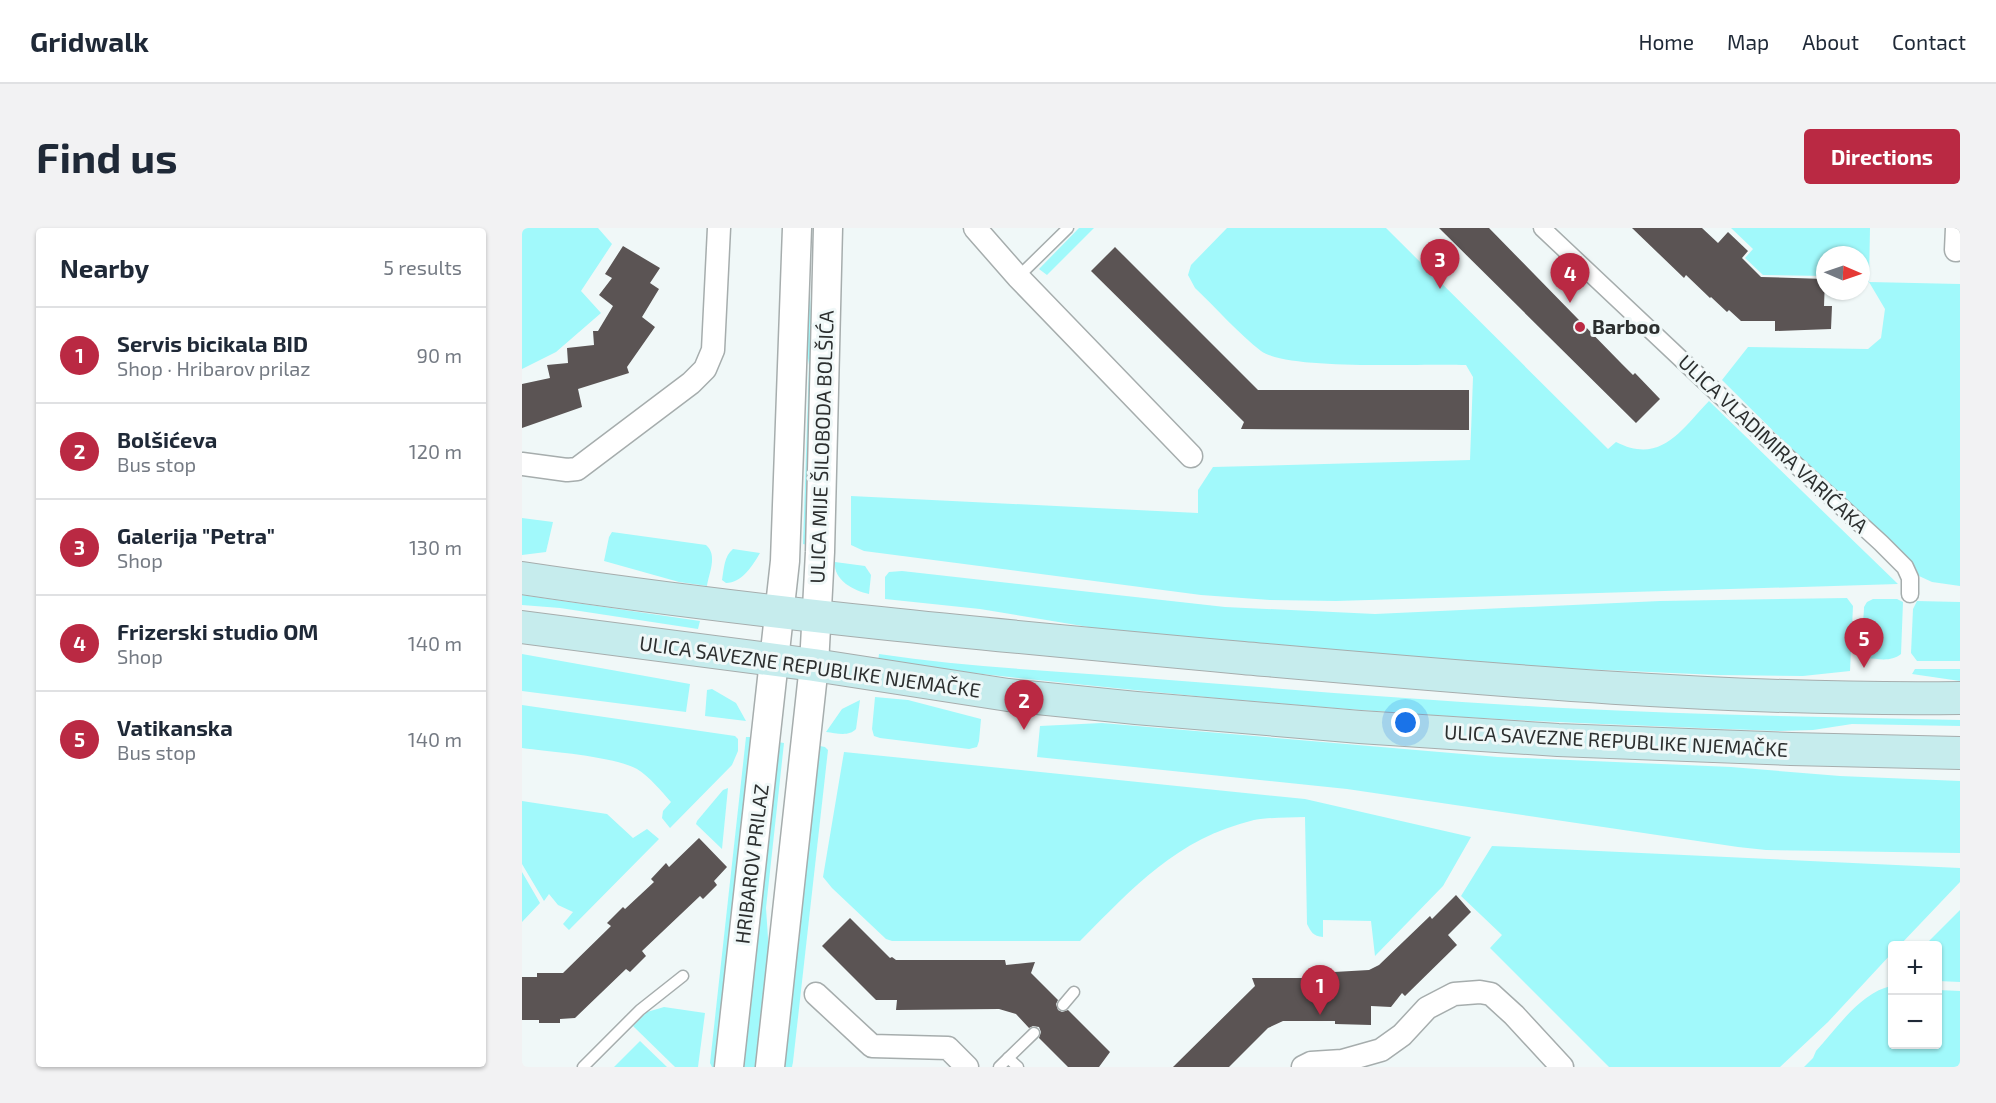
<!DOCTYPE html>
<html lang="en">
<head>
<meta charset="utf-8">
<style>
  body { margin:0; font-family:"Exo 2",sans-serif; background:#f2f2f3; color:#1f2937 }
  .controls { position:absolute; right:18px; bottom:18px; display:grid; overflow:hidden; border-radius:6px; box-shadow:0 2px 4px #0004 }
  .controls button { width:54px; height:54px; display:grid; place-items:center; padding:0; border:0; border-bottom:2px solid #e0e1e3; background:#fff; color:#1f2937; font:30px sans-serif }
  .compass { position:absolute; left:1294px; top:18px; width:54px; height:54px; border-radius:50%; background:#fff; box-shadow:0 2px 4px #0004; rotate:92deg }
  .you { position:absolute; left:884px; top:495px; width:21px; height:21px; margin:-15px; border:4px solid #fff; border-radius:50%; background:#1a73e8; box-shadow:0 0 0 9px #1a73e833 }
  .badge { display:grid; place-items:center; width:39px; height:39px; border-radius:50%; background:#ba2943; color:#fff; font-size:20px; font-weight:700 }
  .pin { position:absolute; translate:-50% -50px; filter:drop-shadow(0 2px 3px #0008) }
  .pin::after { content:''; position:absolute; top:32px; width:21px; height:18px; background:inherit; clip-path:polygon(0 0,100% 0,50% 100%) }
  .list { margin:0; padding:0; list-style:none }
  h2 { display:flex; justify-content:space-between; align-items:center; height:78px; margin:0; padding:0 24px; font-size:26px }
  h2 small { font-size:20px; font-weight:400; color:#747a83 }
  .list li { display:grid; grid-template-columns:39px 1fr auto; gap:18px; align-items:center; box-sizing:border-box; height:96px; padding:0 24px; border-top:2px solid #e0e1e3 }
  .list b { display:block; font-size:22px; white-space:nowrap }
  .list p { margin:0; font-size:20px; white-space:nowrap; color:#747a83 }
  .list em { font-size:20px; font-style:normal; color:#747a83 }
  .map { position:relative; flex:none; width:1438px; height:839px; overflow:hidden; border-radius:6px }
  header { display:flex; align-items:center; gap:36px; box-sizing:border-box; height:84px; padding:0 30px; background:#fff; border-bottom:2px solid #e0e1e3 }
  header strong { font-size:28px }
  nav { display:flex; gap:33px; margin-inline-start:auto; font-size:21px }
  .intro { display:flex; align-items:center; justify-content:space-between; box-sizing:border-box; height:144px; padding:0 36px }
  h1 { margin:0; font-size:42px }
  .button { padding:15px 27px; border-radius:6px; background:#ba2943; color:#fff; font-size:21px; font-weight:700 }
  main { display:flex; gap:36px; padding:0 36px }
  aside { flex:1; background:#fff; border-radius:6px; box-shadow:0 2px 4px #0004 }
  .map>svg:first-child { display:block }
</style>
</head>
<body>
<header>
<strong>Gridwalk</strong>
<nav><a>Home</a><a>Map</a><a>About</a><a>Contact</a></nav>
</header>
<div class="intro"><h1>Find us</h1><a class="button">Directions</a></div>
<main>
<aside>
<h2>Nearby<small>5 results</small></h2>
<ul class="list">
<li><span class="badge">1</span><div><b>Servis bicikala BID</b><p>Shop · Hribarov prilaz</p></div><em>90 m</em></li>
<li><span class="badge">2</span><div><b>Bolšićeva</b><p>Bus stop</p></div><em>120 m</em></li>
<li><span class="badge">3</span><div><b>Galerija &quot;Petra&quot;</b><p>Shop</p></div><em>130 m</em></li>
<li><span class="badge">4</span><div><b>Frizerski studio OM</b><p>Shop</p></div><em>140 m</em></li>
<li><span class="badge">5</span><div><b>Vatikanska</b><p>Bus stop</p></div><em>140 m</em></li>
</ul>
</aside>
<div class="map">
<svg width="1438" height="839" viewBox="0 0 1438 839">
  <rect width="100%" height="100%" fill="#f0f8f8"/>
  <!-- green -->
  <g fill="#a1f9fb">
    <path d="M0 0H76L90 16 59 63 79 85 34 124 0 141Z"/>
    <path d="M557 0H572L525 47 517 41Z"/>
    <path d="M705 0H864L1086 221 1094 214C1139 237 1159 202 1187 173L1376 356 814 373 748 372 679 367 342 323 329 317V268L676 285V262L691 239 948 232 951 149 944 137C902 135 767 143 739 123 718 107 693 79 673 60L666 47 669 37Z"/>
    <path d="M1209 0H1348L1347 54 1438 56V358L1410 354 1397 348 1200 152 1226 119 1346 121 1359 110 1363 81 1347 54 1339 53V27H1303V48L1241 47 1223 30 1231 21Z"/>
    <path d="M287 35 289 94 293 129 286 317 281 316 287 137 284 117Z"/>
    <path d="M0 290 31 294 24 324 0 327Z"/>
    <path d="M90 304 184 317C196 327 187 345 185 358L157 354 82 333 87 309Z"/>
    <path d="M211 321 238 325C231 337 220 355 204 355L200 352C202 341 202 328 211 321Z"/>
    <path d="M313 334 343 338 349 347 347 366C332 363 311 352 313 334Z"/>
    <path d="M380 343 703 379 853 386 1138 373 1325 370 1331 378 1328 443 1281 448 1195 447 1014 439 627 409 458 381 363 371V349L367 344Z"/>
    <path d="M0 367 178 393 176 401 38 380 0 377Z"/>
    <path d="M1351 371H1375L1381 374 1379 426C1369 434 1357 431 1345 430 1336 418 1342 394 1342 379L1345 374Z"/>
    <path d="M1395 373 1438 374V433H1395L1389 425 1391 381Z"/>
    <path d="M0 426 168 456 164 484 0 463Z"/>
    <path d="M357 426C457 441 559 444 660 453 787 463 914 473 1041 480 1173 487 1305 489 1438 492V498L1330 496 1291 502 1259 503C1177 500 1095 497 1013 493 794 482 574 460 356 434Z"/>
    <path d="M1393 441H1438V453L1390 446Z"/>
    <path d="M190 461 214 475 224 493 183 488 185 462Z"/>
    <path d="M353 469 386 472 459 491 457 513 455 519 447 521 358 510 352 508 350 501Z"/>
    <path d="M338 472 334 501C327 509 314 505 304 504L320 481Z"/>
    <path d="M0 477 213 508 216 511V523L210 537 148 600 140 590 141 583 149 574C139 563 128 549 115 541 90 528 30 524 0 520Z"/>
    <path d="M580 495 976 529 1209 539 1318 548 1438 553V625L1244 622 1216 619 825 561 515 529 518 498Z"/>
    <path d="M224 509H231L196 839H190L188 835Z"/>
    <path d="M256 514 262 515 244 680 247 725 235 839H220Z"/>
    <path d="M298 518 303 519 306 522 271 834 270 839H260L296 524Z"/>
    <path d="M322 524 783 571 949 609 921 658 853 728 849 693 801 692V709C791 708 789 704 785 696L783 589C766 590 748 589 732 592 654 611 612 659 558 713H370L364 711 310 660 301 649Z"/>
    <path d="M206 560 200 621 174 596 175 593 201 562Z"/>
    <path d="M0 573 85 586 111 610 125 601 137 611 47 702 41 696 51 684 36 677 27 666 22 673 0 636Z"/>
    <path d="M970 618 1438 640V654L1378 717 1370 718V725L1306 794 1258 839H1087L968 720 980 707 939 668Z"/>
    <path d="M0 644 18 675 0 694V697Z"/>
    <path d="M1438 682V754L1416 753V718L1403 717Z"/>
    <path d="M1369 758 1370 816H1416V762L1438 763V839H1282L1291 830 1294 823C1315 800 1338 765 1369 758Z"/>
    <path d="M142 779 183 785 176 839H153L111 798 125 784Z"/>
    <path d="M118 813 145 839H92Z"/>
  </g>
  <!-- building -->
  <g fill="#5b5454">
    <path d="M917 0H967L1098 134 1111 147 1113 145 1138 171 1114 195Z"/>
    <path d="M1110 0H1180L1196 15 1206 4 1226 23 1220 30 1239 49 1303 51 1302 78H1310L1309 101 1253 103V93H1219L1207 82 1205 84 1189 69 1188 70 1164 47 1162 50Z"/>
    <path d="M101 18 138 40 128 55 137 61 120 89 133 99 105 139 107 145 56 161 60 179 0 200V156L28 150 25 137 46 135 45 120 72 117 71 103H76L91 78 77 67 90 50 83 46Z"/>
    <path d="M593 19 736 162H947V202L719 201 722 194 569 43Z"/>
    <path d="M177 610 205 639 192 653 195 657 181 671 178 668 120 723 124 728 108 744 104 741 53 790 38 791V795H17V792H0V749H15V745H41L89 698 85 695 101 679 103 681 132 654 129 651 144 635 147 639Z"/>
    <path d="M934 667 949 684 926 707 935 717 883 768 880 765 869 779 849 778V797L813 796V793H761L746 800 707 839H651L733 758 730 750H812V744L847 742 857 737 908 688 910 691Z"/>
    <path d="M328 690 368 730 370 729 374 732H483L484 737 513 734 509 745 536 772 534 776 536 782 540 784 546 782 588 824 577 839H546L517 810 519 804 517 799 511 798 507 800 494 786 477 781 374 782 375 772H354L300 718Z"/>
  </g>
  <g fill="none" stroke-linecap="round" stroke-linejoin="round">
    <defs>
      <g id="service">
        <path d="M496 49 546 0"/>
        <path d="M541 777 552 764"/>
        <path d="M486 830 496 839"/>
        <path d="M61 839 118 782 161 748"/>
        <path d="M477 839 512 805"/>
      </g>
      <path id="pedestrian" d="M1020 0 1193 163 1359 315 1383 339 1388 350V366"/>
      <g id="minor">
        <path d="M453 0 496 49 669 228"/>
        <path d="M1434 22 1435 0"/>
        <path d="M0 236 45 242 55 241 169 155 183 141 191 122 197 0"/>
        <path d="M294 766 350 818 426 820 445 839"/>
        <path d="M781 839 789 835 820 833 859 822 880 807 905 780 932 766 958 764 969 766 992 787 1040 839"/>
      </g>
      <g id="tertiary">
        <path d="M207 839 263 333 275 0"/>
        <path d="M248 839 292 437 298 324 306 0"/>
      </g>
      <g id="secondary">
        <path d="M0 350C240 386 480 408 721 430 959 451 1199 473 1438 470"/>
        <path d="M0 399 292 437 486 467 614 480 838 499 1036 512 1269 521 1438 525"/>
      </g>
    </defs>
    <!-- service casing -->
    <use href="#service" stroke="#a6adad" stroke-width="13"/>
    <!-- pedestrian casing -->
    <use href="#pedestrian" stroke="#a6adad" stroke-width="19"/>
    <!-- minor casing -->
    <use href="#minor" stroke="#a6adad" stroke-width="25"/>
    <!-- tertiary casing -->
    <use href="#tertiary" stroke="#a6adad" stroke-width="31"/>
    <!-- secondary casing -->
    <use href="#secondary" stroke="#a6adad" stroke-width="34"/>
    <!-- service -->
    <use href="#service" stroke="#fff" stroke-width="10"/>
    <!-- pedestrian -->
    <use href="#pedestrian" stroke="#fff" stroke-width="16"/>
    <!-- minor -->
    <use href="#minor" stroke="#fff" stroke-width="22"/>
    <!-- tertiary -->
    <use href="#tertiary" stroke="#fff" stroke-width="28"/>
    <!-- secondary -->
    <use href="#secondary" stroke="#c6eced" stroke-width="32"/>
  </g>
  <!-- markers -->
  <circle fill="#ba2943" stroke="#f0f8f8" stroke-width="2" cx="1058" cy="99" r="6"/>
  <g text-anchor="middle" stroke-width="6" stroke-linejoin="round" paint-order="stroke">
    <!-- poi labels -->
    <g font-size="20" font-weight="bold" fill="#2c2f2f" stroke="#f0f8f8" text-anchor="start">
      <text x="1070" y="106">Barboo</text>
    </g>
    <!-- street labels -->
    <g font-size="20" fill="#2c2f2f" stroke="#f0f8f8">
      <text transform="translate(1251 216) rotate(43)" y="7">ULICA VLADIMIRA VARIĆAKA</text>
      <text transform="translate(300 219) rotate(-88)" y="7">ULICA MIJE ŠILOBODA BOLŠIĆA</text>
      <text transform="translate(288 439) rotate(8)" y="7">ULICA SAVEZNE REPUBLIKE NJEMAČKE</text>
      <text transform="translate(1094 513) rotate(3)" y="7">ULICA SAVEZNE REPUBLIKE NJEMAČKE</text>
      <text transform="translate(230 636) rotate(-83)" y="7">HRIBAROV PRILAZ</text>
    </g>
  </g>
</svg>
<div class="controls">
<button>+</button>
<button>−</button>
</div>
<svg class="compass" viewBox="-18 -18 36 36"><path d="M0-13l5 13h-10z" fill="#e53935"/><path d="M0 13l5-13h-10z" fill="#747a83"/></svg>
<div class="you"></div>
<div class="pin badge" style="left:798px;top:787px">1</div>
<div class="pin badge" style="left:502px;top:502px">2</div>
<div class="pin badge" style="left:918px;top:61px">3</div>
<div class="pin badge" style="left:1048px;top:75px">4</div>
<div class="pin badge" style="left:1342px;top:440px">5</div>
</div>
</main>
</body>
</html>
